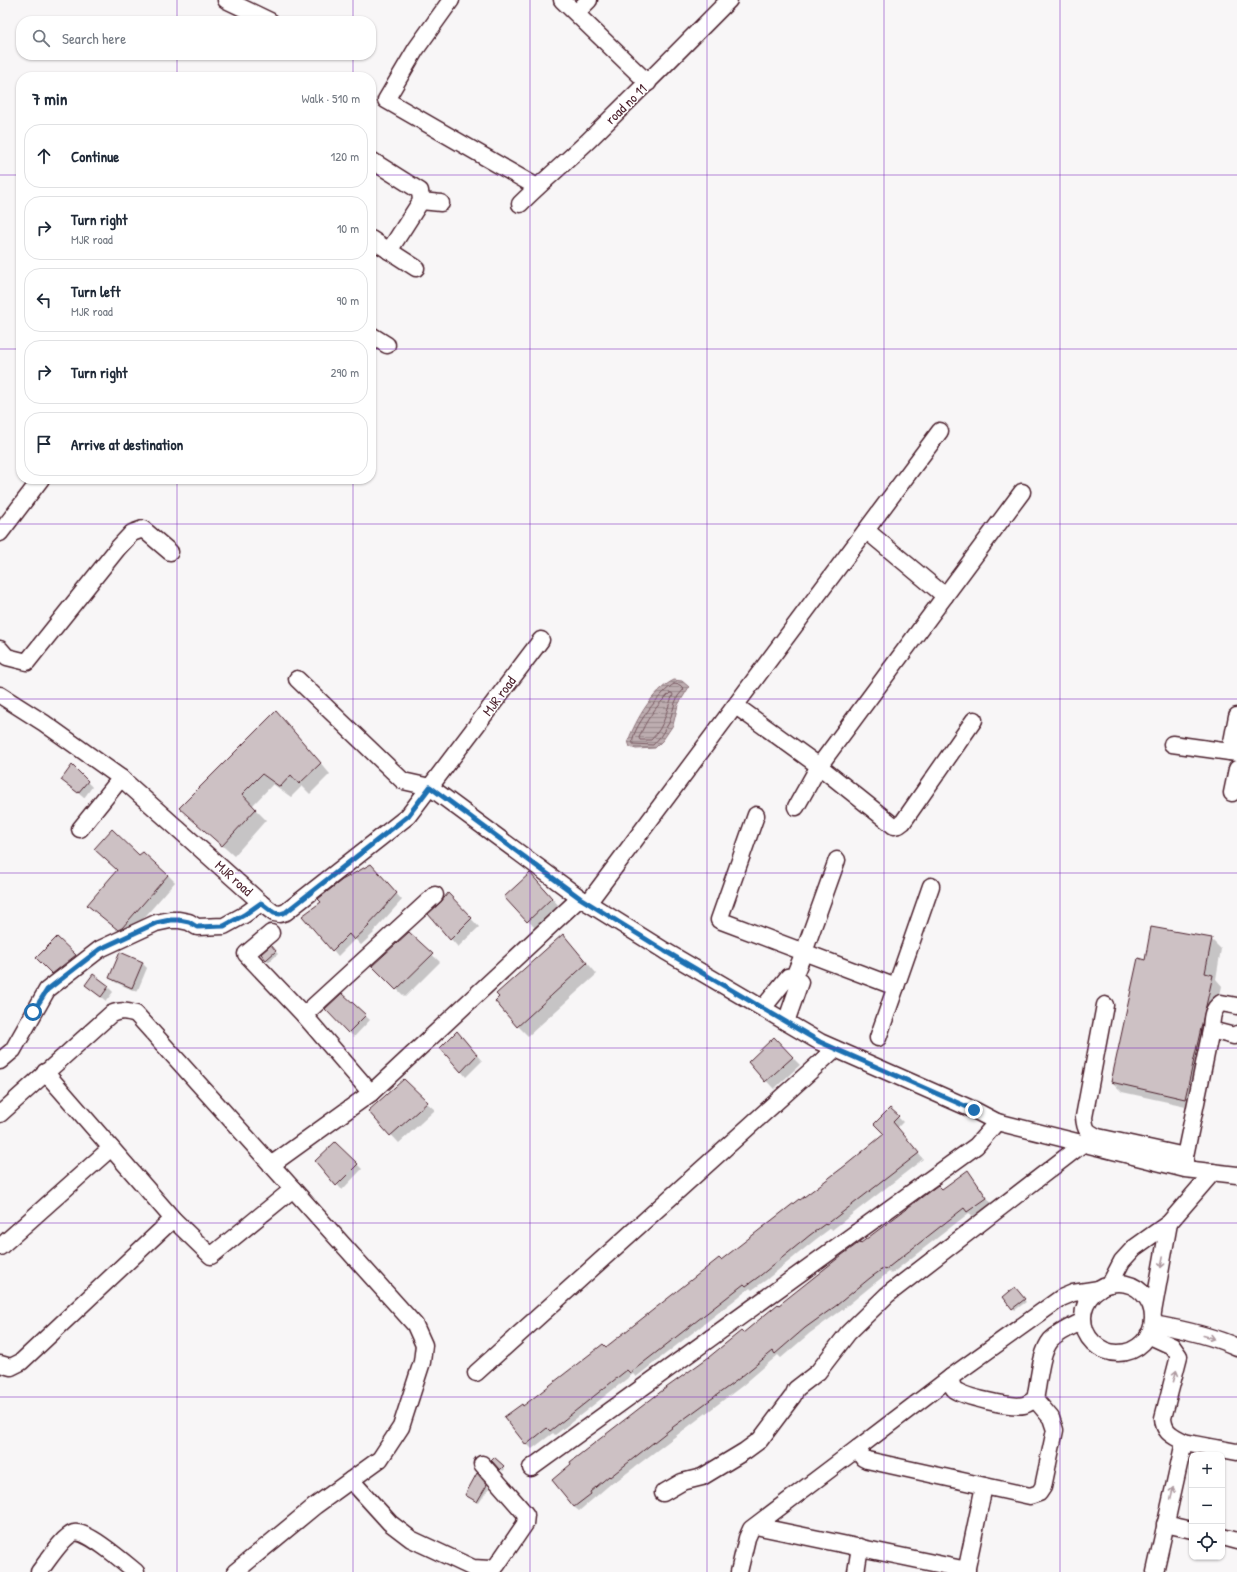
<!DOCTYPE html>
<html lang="en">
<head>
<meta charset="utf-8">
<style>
  body { margin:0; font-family:"Patrick Hand",sans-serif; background:#f6f6f7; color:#1f2937 }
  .controls { position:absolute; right:12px; bottom:12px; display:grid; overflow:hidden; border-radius:8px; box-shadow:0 1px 3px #0004 }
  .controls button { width:36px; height:36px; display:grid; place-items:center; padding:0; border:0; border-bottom:1px solid #e0e1e3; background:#fff; color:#1f2937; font:20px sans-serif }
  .stop { position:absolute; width:12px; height:12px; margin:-9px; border:3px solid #1f6fb2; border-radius:50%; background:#fff }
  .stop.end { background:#1f6fb2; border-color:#fff; box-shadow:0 1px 4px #0008 }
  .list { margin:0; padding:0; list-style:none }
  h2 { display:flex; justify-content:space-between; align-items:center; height:52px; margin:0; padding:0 16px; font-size:17px }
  h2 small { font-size:13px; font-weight:400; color:#747a83 }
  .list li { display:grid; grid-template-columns:26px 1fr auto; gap:12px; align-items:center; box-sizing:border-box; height:64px; margin:0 8px 8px; padding:0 8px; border:1px solid #e0e1e3; border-radius:16px }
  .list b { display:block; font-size:15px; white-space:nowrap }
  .list p { margin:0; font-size:13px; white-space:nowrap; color:#747a83 }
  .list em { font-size:13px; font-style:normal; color:#747a83 }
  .icon { flex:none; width:22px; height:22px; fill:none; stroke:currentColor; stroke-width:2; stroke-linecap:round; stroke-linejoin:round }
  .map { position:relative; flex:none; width:1237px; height:1572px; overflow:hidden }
  .search { position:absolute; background:#fff; box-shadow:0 1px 3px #0004; left:16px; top:16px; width:360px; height:44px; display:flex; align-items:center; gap:10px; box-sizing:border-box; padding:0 14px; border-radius:16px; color:#747a83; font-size:15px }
  .panel { position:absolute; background:#fff; box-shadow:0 1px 3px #0004; left:16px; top:72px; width:360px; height:412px; border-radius:16px }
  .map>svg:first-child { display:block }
</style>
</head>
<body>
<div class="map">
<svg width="1237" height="1572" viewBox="0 0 1237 1572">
  <defs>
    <pattern id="water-rules" width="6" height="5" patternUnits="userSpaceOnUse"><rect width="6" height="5" fill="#bdadb0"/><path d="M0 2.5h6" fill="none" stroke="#9c8c8f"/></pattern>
  </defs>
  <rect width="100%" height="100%" fill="#f8f6f7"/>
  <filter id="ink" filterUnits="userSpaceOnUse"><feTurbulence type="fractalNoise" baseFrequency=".025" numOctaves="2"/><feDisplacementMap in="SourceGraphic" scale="8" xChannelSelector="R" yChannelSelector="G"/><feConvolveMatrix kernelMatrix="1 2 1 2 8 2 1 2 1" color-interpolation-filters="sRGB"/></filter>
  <g filter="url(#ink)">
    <!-- water -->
    <path fill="url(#water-rules)" stroke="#8f747b" d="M674 680 682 681 689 687 678 705 673 725 663 740 655 748 636 749 630 747 628 741C637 718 652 691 674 680Z"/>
    <!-- shadow -->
    <g fill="#0003">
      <path d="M286 723 330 774 310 794 302 786 291 797 273 784 252 806 266 820 234 856 180 808Z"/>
      <path d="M72 766 92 787 84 798 62 780Z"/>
      <path d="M139 857 168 875 175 882 129 935 126 937 96 912Z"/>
      <path d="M371 865 402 900 373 932 374 933 361 945 355 939 338 956 333 950Z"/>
      <path d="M538 882 559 906 536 929 505 897Z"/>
      <path d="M448 894 479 927 458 947 429 914 442 903Z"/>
      <path d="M409 933 440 962 405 997 373 966Z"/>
      <path d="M563 935 597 974 528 1036 518 1026Z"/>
      <path d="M57 938 80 961 58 979 37 958Z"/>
      <path d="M1211 939 1221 949 1216 979 1222 986 1195 1108 1122 1092 1112 1082Z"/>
      <path d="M271 947 278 954 269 962 262 954Z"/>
      <path d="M142 963 147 968 137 992 115 982 110 977Z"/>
      <path d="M86 985 108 987 113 992 106 1001Z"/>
      <path d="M342 995 370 1020 354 1037 326 1009Z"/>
      <path d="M462 1038 482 1061 466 1077 442 1048Z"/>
      <path d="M774 1039 800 1065 774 1089 749 1062Z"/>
      <path d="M427 1103 435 1110 399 1143 369 1111Z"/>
      <path d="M890 1109 903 1122 897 1128 923 1159 832 1230 831 1228 815 1240 766 1280 752 1290 750 1288 636 1377 633 1374 555 1435 553 1433 532 1449 527 1444 524 1407 606 1348 721 1261 886 1134Z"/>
      <path d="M335 1143 362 1169 342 1190 316 1161Z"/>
      <path d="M968 1172 992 1204 973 1216 969 1213 891 1274 889 1272 875 1283 842 1310 810 1333 781 1358 778 1355 742 1386 615 1482 614 1481 579 1511 574 1507 743 1334 861 1245Z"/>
      <path d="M1017 1291 1026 1302 1015 1310 1013 1308Z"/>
      <path d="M494 1459 505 1469 503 1471 493 1460Z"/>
      <path d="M477 1475 489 1488 479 1503 468 1497Z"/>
    </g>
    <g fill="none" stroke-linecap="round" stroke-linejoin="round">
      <!-- shore -->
      <g stroke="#785860" stroke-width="1">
        <path d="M674 684 680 685 684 689 678 696 675 703 669 723 660 737 653 745 633 744C629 731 662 690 674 684Z"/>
        <path d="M670 693H672L673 695C665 712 666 725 651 740H640L639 738C645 721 657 705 670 693Z"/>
      </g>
    </g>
    <!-- building -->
    <g fill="#cdc1c4" stroke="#4a1f2b">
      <path d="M276 711 321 763 299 784 291 775 280 787 262 774 242 794 256 809 222 846 179 808Z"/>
      <path d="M72 765 88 781 78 793 61 780Z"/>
      <path d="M112 829 139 855 143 852 168 875 122 928 118 930 87 905 117 870 94 849Z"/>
      <path d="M371 864 397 893 381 911 368 925 369 926 354 940 349 934 332 951 302 916 321 902 318 899 342 880Z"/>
      <path d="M530 873 552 898 527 922 504 897Z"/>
      <path d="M448 893 472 918 450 940 428 914 441 902Z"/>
      <path d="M1151 927 1212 938 1205 973 1213 975 1185 1099 1111 1082 1138 958 1145 960Z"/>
      <path d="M409 932 433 954 396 990 372 966Z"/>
      <path d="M563 934 587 963 517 1027 495 1001 499 997 496 994Z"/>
      <path d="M57 937 76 955 52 974 36 958Z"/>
      <path d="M271 945 276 951 266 960 261 954Z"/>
      <path d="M120 952 143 962 132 988 109 978Z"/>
      <path d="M93 974 109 986 101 997 85 985Z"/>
      <path d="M342 993 366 1015 348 1033 325 1009Z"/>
      <path d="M457 1031 477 1055 461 1072 440 1048Z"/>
      <path d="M774 1037 793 1057 765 1082 748 1062Z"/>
      <path d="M404 1079 428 1102 390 1136 368 1111Z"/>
      <path d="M890 1108 899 1116 893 1122 919 1153 826 1225 825 1224 810 1235 761 1275 746 1286 744 1284 630 1373 627 1370 550 1431 547 1428 526 1445 504 1417 522 1404 523 1406 603 1344 606 1347 719 1258 721 1260 799 1199 800 1200 846 1165 884 1134 874 1124Z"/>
      <path d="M335 1142 358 1164 336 1186 315 1161Z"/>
      <path d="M968 1170 987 1198 967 1212 964 1208 885 1270 884 1268 870 1278 837 1305 805 1328 775 1354 773 1351 736 1381 673 1427 610 1477 609 1476 590 1492 591 1494 574 1507 552 1480 571 1464 570 1462 663 1390 709 1357 741 1331 743 1333 778 1304 779 1305 842 1255 860 1242 861 1243 938 1185 942 1189Z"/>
      <path d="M1015 1287 1025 1299 1012 1309 1003 1297Z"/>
      <path d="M494 1457 504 1466 500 1470 491 1460Z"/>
      <path d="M477 1473 487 1485 477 1502 465 1495Z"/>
    </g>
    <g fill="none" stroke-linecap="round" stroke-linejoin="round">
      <defs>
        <g id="minor">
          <path d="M226 0 270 21"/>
          <path d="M451 0 416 49 386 100 537 187"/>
          <path d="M562 0 648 83"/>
          <path d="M576 13 589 0"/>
          <path d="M371 160 420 191 421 201 389 251"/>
          <path d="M421 201 441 203"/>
          <path d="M520 204C542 182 566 162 589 140 636 94 683 47 729 0"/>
          <path d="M371 239 416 268"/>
          <path d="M371 335 387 345"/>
          <path d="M867 531 945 596"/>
          <path d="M0 533 41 479"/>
          <path d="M0 649 7 657 27 662 118 548 132 533 143 529 170 552"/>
          <path d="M297 679 403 781 430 787 580 898 665 951 820 1042 974 1110 997 1122 1185 1169 1237 1175"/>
          <path d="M0 695 44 723 121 778 261 903 274 913 280 914 286 912 408 816 541 640"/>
          <path d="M736 706 819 766 894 826 899 825 903 822 974 720"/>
          <path d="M1172 744 1237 753"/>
          <path d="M1230 752 1237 716"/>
          <path d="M1232 793 1237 769"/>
          <path d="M796 807 819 766 1022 492"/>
          <path d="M756 815 719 920 896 987"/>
          <path d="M80 829 121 778"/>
          <path d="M588 903 940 431"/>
          <path d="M271 933 246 954 304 1015 371 1093"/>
          <path d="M793 979 804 952 837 860"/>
          <path d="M1105 1005 1084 1117C1085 1130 1087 1132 1098 1137L1185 1156"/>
          <path d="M763 1008 788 977 800 982 786 1022"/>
          <path d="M304 1015 435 895"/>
          <path d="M1211 1030 1234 1036 1237 1034"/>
          <path d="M878 1038 931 886"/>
          <path d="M0 1061 13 1050 47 990 100 949 156 923 170 920H179L189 922 197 927 224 926 244 915 261 903"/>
          <path d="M45 1072 173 1219 211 1256 293 1189"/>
          <path d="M0 1114 111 1014C121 1010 126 1011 136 1014L415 1325 424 1345 422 1362 401 1427 380 1459 315 1506 235 1572"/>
          <path d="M271 1165 371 1093 580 898"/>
          <path d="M1185 1166V1156L1211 1030C1212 1020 1211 1010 1221 1003L1237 1006"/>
          <path d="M0 1247 111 1148"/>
          <circle cx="1118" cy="1318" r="35"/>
          <path d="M1110 1284 1122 1261 1134 1248 1169 1223 1213 1172"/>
          <path d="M1153 1312 1169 1223"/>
          <path d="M1083 1321C1073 1326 1060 1331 1051 1340 1040 1353 1039 1382 1035 1399 1032 1401 1028 1404 1024 1405 1012 1408 963 1397 954 1389 951 1385 951 1382 951 1377L1061 1298 1073 1293 1099 1289"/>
          <path d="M1153 1324C1182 1329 1210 1335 1237 1347"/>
          <path d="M1148 1335 1172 1346 1179 1356 1163 1418C1164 1433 1172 1435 1184 1442L1155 1572"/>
          <path d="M0 1364 11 1367 21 1362 173 1219"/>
          <path d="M476 1373 835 1049"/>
          <path d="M951 1377 858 1448 863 1458 867 1460 1030 1496 1039 1493 1043 1487 1055 1430 1051 1418 1035 1399"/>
          <path d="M1184 1442 1237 1452"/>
          <path d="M531 1468 976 1146 997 1122"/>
          <path d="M351 1480 390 1523 411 1539 473 1568 490 1569 497 1565 525 1524 526 1515 523 1511 482 1464"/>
          <path d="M663 1493 682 1482 702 1477 745 1451 760 1440 793 1396 796 1389 818 1372 848 1333 887 1295 1084 1143"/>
          <path d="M1165 1524 1192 1530"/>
          <path d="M756 1526 967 1570"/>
          <path d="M1222 1537 1237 1541"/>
          <path d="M39 1572C47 1562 63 1536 74 1533 86 1529 125 1563 136 1572"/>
          <path d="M739 1572 747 1538 751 1529 858 1448"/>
          <path d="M856 1572 860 1547"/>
          <path d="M966 1572 984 1486"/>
        </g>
      </defs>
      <!-- minor casing -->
      <use href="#minor" stroke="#4a1f2b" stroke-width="19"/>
      <!-- minor -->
      <use href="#minor" stroke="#fff" stroke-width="16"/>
    </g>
    <!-- one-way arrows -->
    <defs><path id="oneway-shaft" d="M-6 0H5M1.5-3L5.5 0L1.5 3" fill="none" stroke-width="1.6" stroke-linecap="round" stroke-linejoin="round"/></defs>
    <g stroke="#ae9aa0">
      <use href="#oneway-shaft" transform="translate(1162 1262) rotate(101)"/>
      <use href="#oneway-shaft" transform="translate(1209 1337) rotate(15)"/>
      <use href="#oneway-shaft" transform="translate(1175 1376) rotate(-75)"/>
      <use href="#oneway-shaft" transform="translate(1172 1493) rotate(-77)"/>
    </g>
  </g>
  <g fill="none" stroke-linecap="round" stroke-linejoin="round" filter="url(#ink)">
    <!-- route -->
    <path stroke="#1f6fb2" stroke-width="5" d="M33 1012 47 990 100 949 156 923 170 920H179L189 922 197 927 224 926 244 915 261 903 274 913 280 914 286 912 408 816 430 787 580 898 665 951 820 1042 974 1110"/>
  </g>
  <!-- grid -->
  <path fill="none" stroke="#7b2cbf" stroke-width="1" stroke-opacity="0.55" d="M177 0V21M353 0V21M530 0V1572M707 0V1572M884 0V1572M1060 0V1572M177 55V77M353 55V77M0 175H21M371 175H1237M0 349H21M371 349H1237M177 479V1572M353 479V1572M0 524H1237M0 699H1237M0 873H1237M0 1048H1237M0 1223H1237M0 1397H1237"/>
  <g text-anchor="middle" stroke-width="3" stroke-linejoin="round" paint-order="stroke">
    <!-- street labels -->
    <g font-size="14" fill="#4a1f2b" stroke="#fff">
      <text transform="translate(626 104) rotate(-44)" y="5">road no 11</text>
      <text transform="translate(499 696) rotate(-53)" y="5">MJR road</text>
      <text transform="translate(234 878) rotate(42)" y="5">MJR road</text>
    </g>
  </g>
</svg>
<div class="controls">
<button>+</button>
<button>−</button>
<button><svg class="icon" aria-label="locate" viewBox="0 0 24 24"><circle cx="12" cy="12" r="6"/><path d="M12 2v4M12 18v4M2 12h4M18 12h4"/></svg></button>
</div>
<div class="stop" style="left:33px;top:1012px"></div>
<div class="stop end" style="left:974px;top:1110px"></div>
<div class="search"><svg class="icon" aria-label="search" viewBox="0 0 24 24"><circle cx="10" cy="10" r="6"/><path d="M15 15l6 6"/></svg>Search here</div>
<section class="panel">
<h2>7 min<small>Walk · 510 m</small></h2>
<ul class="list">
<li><svg class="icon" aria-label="ahead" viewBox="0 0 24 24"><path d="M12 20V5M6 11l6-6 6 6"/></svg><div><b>Continue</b></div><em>120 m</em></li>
<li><svg class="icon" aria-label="right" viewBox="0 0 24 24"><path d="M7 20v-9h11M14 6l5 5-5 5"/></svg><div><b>Turn right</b><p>MJR road</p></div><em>10 m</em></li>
<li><svg class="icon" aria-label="left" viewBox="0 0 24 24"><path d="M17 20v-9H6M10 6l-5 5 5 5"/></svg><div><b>Turn left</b><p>MJR road</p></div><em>90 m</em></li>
<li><svg class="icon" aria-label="right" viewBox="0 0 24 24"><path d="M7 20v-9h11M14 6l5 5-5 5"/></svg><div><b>Turn right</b></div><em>290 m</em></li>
<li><svg class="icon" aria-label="arrive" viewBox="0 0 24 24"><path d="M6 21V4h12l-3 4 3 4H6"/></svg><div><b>Arrive at destination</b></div></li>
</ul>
</section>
</div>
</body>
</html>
